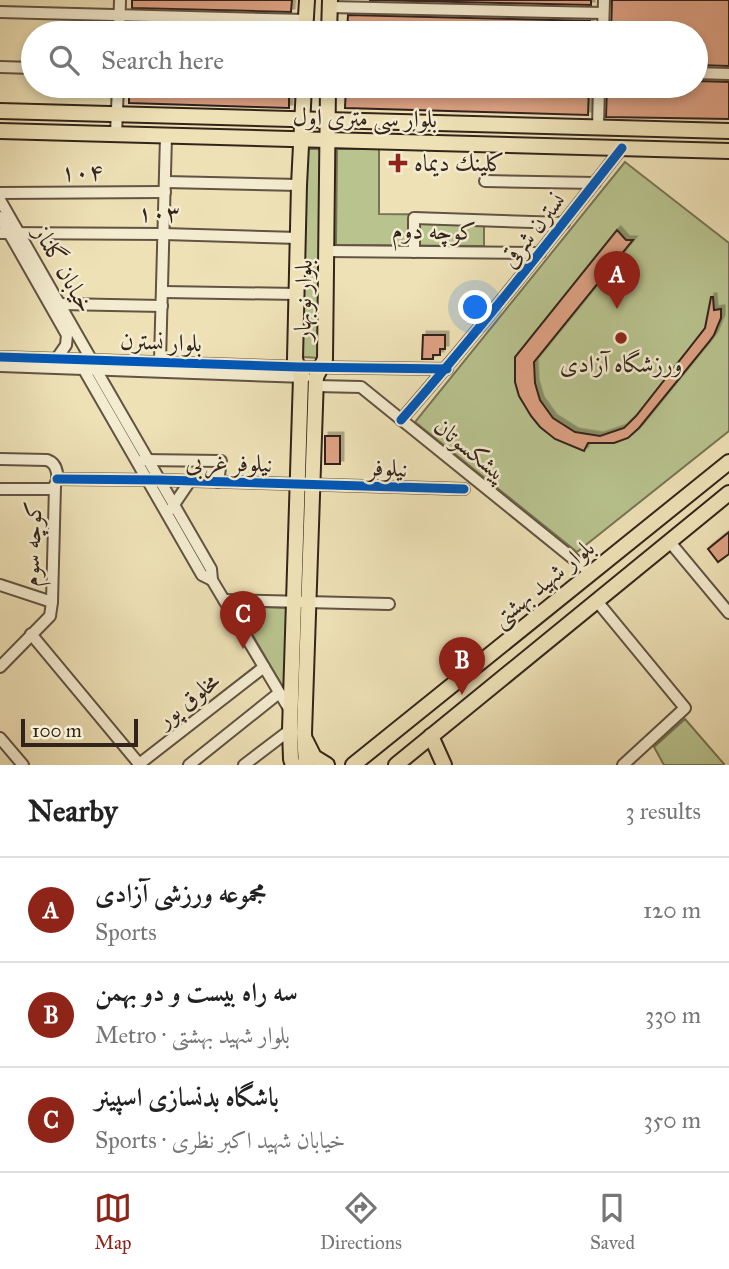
<!DOCTYPE html>
<html lang="en">
<head>
<meta charset="utf-8">
<style>
  body { margin:0; font-family:"IM FELL Great Primer",Amiri,serif; background:#f6f6f6; color:#222 }
  .scale { position:absolute; left:21px; bottom:18px; width:117px; box-sizing:border-box; padding-left:7px; border:4px solid #33241b; border-top:0; font-size:19px; line-height:24px; white-space:nowrap; color:#33241b; -webkit-text-stroke:5px #f4ecd0; paint-order:stroke }
  .you { position:absolute; left:476px; top:308px; width:24px; height:24px; margin:-18px; border:5px solid #fff; border-radius:50%; background:#1a73e8; box-shadow:0 0 0 10px #1a73e833 }
  .badge { display:grid; place-items:center; width:46px; height:46px; border-radius:50%; background:#8f2418; color:#fff; font-size:23px; font-weight:700 }
  .pin { position:absolute; translate:-50% -58px; filter:drop-shadow(0 2px 4px #0008) }
  .pin::after { content:''; position:absolute; top:37px; width:24px; height:21px; background:inherit; clip-path:polygon(0 0,100% 0,50% 100%) }
  .list { margin:0; padding:0; list-style:none }
  h2 { display:flex; justify-content:space-between; align-items:center; height:91px; margin:0; padding:0 28px; font-size:30px }
  h2 small { font-size:23px; font-weight:400; color:#767676 }
  .list li { display:grid; grid-template-columns:46px 1fr auto; gap:21px; align-items:center; box-sizing:border-box; height:105px; padding:0 28px; border-top:2px solid #e0e0e0 }
  .list b { display:block; font-size:26px; white-space:nowrap }
  .list p { margin:0; font-size:23px; white-space:nowrap; color:#767676 }
  .list em { font-size:23px; font-style:normal; color:#767676 }
  .icon { flex:none; width:38px; height:38px; fill:none; stroke:currentColor; stroke-width:2; stroke-linecap:round; stroke-linejoin:round }
  .map { position:relative; flex:none; width:729px; height:765px; overflow:hidden }
  .search { position:absolute; background:#fff; box-shadow:0 4px 10px #0003; left:21px; right:21px; top:21px; height:77px; display:flex; align-items:center; gap:18px; box-sizing:border-box; padding:0 24px; border-radius:38px; color:#767676; font-size:26px }
  .sheet { height:406px; background:#fff }
  nav { display:flex; justify-content:space-around; align-items:center; box-sizing:border-box; height:98px; border-top:2px solid #e0e0e0; background:#fff; font-size:19px; color:#767676 }
  nav a { display:grid; justify-items:center; gap:4px }
  nav .on { color:#8f2418 }
  .map>svg:first-child { display:block }
</style>
</head>
<body>
<div class="map">
<svg width="729" height="765" viewBox="0 0 729 765">
  <defs>
    <filter id="shadow"><feDropShadow dx="3.5" dy="-3.5" stdDeviation="0" flood-color="#0004"/></filter>
  </defs>
  <rect width="100%" height="100%" fill="#eee1b6"/>
  <filter id="stains"><feTurbulence type="fractalNoise" baseFrequency=".00286" numOctaves="4"/><feColorMatrix values="0 0 0 0 .2 0 0 0 0 .09 0 0 0 0 .02 0 0 0 .5 -.17"/></filter>
  <radialGradient id="worn" r=".72"><stop offset=".6" stop-color="#630" stop-opacity="0"/><stop offset="1" stop-color="#630" stop-opacity=".3"/></radialGradient>
  <!-- green -->
  <g fill="#b8c38e" stroke="#767454" stroke-width="2">
    <path d="M309 149H318L321 152 318 358 304 357 301 353 306 152Z"/>
    <path d="M337 149H379V214L484 215V246L336 245Z"/>
    <path d="M625 162 729 243V431L577 552 415 422Z"/>
    <path d="M263 607 289 608 285 691 248 627Z"/>
    <path d="M685 719 724 764 723 765H664L654 747Z"/>
  </g>
  <!-- building -->
  <g fill="#dda183" stroke="#33241b" stroke-width="2" filter="url(#shadow)">
    <path d="M132 0H292L291 12 132 8Z"/>
    <path d="M369 0H591V5Z"/>
    <path d="M612 0H729V66L696 65V33H611Z"/>
    <path d="M348 15 590 21V33H347Z"/>
    <path d="M131 23 291 27V33H131Z"/>
    <path d="M696 81 729 82V119L606 117 607 86H696Z"/>
    <path d="M129 86H289V108L129 103Z"/>
    <path d="M346 86H589L588 115 345 108Z"/>
    <path d="M617 230 626 240H633L534 362 535 383 540 400 553 418 575 432 600 436 624 428 636 416 705 328 711 297H713L714 310 721 309V318L714 335 709 342 639 428 628 438 614 443H588L584 451 555 439 540 427 531 416 519 396 515 382V357Z"/>
    <path d="M423 335H445V349H440V355H433V359H422Z"/>
    <rect x="325" y="436" width="15" height="28"/>
    <path d="M729 532V554L718 562 708 549Z"/>
  </g>
  <g fill="none" stroke-linecap="round" stroke-linejoin="round">
    <defs>
      <g id="minor">
        <path d="M329 7 603 13"/>
        <path d="M0 12 306 20"/>
        <path d="M119 33 120 0"/>
        <path d="M603 33 604 0"/>
        <path d="M0 67 33 68"/>
        <path d="M696 73 729 74"/>
        <path d="M598 128 599 86"/>
        <path d="M116 134 118 86"/>
        <path d="M485 181 595 183"/>
        <path d="M165 182 299 185"/>
        <path d="M0 193 165 192"/>
        <path d="M0 200 91 359"/>
        <path d="M0 217 67 335 66 345 57 358"/>
        <path d="M0 233 164 234 298 238"/>
        <path d="M326 251 540 253"/>
        <path d="M414 252V218L564 223"/>
        <path d="M163 292 297 294"/>
        <path d="M60 304 162 306"/>
        <path d="M0 357 298 367 447 369"/>
        <path d="M160 361 166 136"/>
        <path d="M0 366 305 377"/>
        <path d="M83 368 202 575 212 580"/>
        <path d="M95 368 211 569 212 580 291 712"/>
        <path d="M316 386 361 387 591 573"/>
        <path d="M401 420C478 332 550 240 622 148"/>
        <path d="M0 459 47 460C59 464 60 481 52 489H0"/>
        <path d="M143 460 221 461 218 482"/>
        <path d="M57 479 160 480 464 489"/>
        <path d="M171 509 190 481"/>
        <path d="M669 541 729 613"/>
        <path d="M0 585 52 602"/>
        <path d="M224 600 389 604"/>
        <path d="M596 600 685 708 623 765"/>
        <path d="M241 628 262 601"/>
        <path d="M31 634 140 765"/>
        <path d="M0 667 50 616 52 602 55 486"/>
        <path d="M0 738 23 765"/>
        <path d="M138 765 264 667"/>
        <path d="M189 765 279 693"/>
        <path d="M244 765 290 730"/>
      </g>
      <g id="major">
        <path d="M305 33 307 0"/>
        <path d="M329 33 330 0"/>
        <path d="M0 111 729 131"/>
        <path d="M0 131 729 151"/>
        <path d="M431 736 444 765"/>
        <path d="M306 741 314 757 327 765"/>
        <path d="M293 765 291 759 290 730 301 377 295 359 299 185 304 86"/>
        <path d="M306 765 304 733 316 377 325 359 328 86"/>
        <path d="M353 765 729 462"/>
        <path d="M396 765 729 493"/>
      </g>
    </defs>
    <!-- minor casing -->
    <use href="#minor" stroke="#625342" stroke-width="14"/>
    <!-- major casing -->
    <use href="#major" stroke="#33241b" stroke-width="18"/>
    <!-- minor -->
    <use href="#minor" stroke="#f4ecd0" stroke-width="10"/>
    <!-- major -->
    <use href="#major" stroke="#eee1b6" stroke-width="14"/>
    <defs>
      <g id="cycleway">
        <path d="M0 357 298 367 447 369"/>
        <path d="M401 420C478 332 550 240 622 148"/>
        <path d="M57 479 160 480 464 489"/>
      </g>
    </defs>
    <!-- cycleway casing -->
    <use href="#cycleway" stroke="#f4ecd0" stroke-width="13"/>
    <!-- cycleway -->
    <use href="#cycleway" stroke="#0057b8" stroke-width="9"/>
  </g>
  <!-- markers -->
  <g fill="#8f2418" stroke="#f4ecd0" stroke-width="2.5">
    <path d="M394.5 152.5h7v7h7v7h-7v7h-7v-7h-7v-7h7z"/>
    <circle cx="621" cy="338" r="7"/>
  </g>
  <g text-anchor="middle" stroke-width="5" stroke-linejoin="round" paint-order="stroke">
    <!-- street labels -->
    <g font-size="24" fill="#33241b" stroke="#f4ecd0">
      <text transform="translate(365 118) rotate(1)" y="8">بلوار سی متری اول</text>
      <text x="82" y="180">۱۰۴</text>
      <text transform="translate(159 213) rotate(1)" y="8">۱۰۳</text>
      <text transform="translate(533 230) rotate(-52)" y="8">نسترن شرقی</text>
      <text transform="translate(434 231) rotate(1)" y="8">کوچه دوم</text>
      <text transform="translate(64 269) rotate(60)" y="8">خیابان گلناز</text>
      <text transform="translate(303 300) rotate(-89)" y="8">بلوار نوبهار</text>
      <text transform="translate(161 342) rotate(2)" y="8">بلوار نسترن</text>
      <text transform="translate(471 450) rotate(39)" y="8">پیشکسوتان</text>
      <text transform="translate(229 463) rotate(1)" y="8">نیلوفر غربی</text>
      <text transform="translate(388 468) rotate(2)" y="8">نیلوفر</text>
      <text transform="translate(32 544) rotate(-88)" y="8">کوچه سوم</text>
      <text transform="translate(543 583) rotate(-39)" y="8">بلوار شهید بهشتی</text>
      <text transform="translate(188 700) rotate(-38)" y="8">مخلوق پور</text>
    </g>
    <!-- poi labels -->
    <g font-size="24" fill="#33241b" stroke="#f4ecd0" text-anchor="start">
      <text x="414" y="171">كلينك ديماه</text>
      <text x="621" y="372" text-anchor="middle">ورزشگاه آزادی</text>
    </g>
  </g>
  <rect width="100%" height="100%" filter="url(#stains)"/>
  <rect width="100%" height="100%" fill="url(#worn)"/>
</svg>
<div class="scale">100 m</div>
<div class="you"></div>
<div class="pin badge" style="left:617px;top:309px">A</div>
<div class="pin badge" style="left:462px;top:695px">B</div>
<div class="pin badge" style="left:243px;top:649px">C</div>
<div class="search"><svg class="icon" aria-label="search" viewBox="0 0 24 24"><circle cx="10" cy="10" r="6"/><path d="M15 15l6 6"/></svg>Search here</div>
</div>
<section class="sheet">
<h2>Nearby<small>3 results</small></h2>
<ul class="list">
<li><span class="badge">A</span><div><b>مجموعه ورزشی آزادی</b><p>Sports</p></div><em>120 m</em></li>
<li><span class="badge">B</span><div><b>سه راه بیست و دو بهمن</b><p>Metro · بلوار شهید بهشتی</p></div><em>330 m</em></li>
<li><span class="badge">C</span><div><b>باشگاه بدنسازی اسپینر</b><p>Sports · خیابان شهید اکبر نظری</p></div><em>350 m</em></li>
</ul>
</section>
<nav>
<a class="on"><svg class="icon" aria-label="map" viewBox="0 0 24 24"><path d="M3 6l6-2 6 2 6-2v14l-6 2-6-2-6 2zM9 4v14M15 6v14"/></svg>Map</a>
<a><svg class="icon" aria-label="directions" viewBox="0 0 24 24"><path d="M12 3l9 9-9 9-9-9zM9 14v-3h6M13 9l2 2-2 2"/></svg>Directions</a>
<a><svg class="icon" aria-label="saved" viewBox="0 0 24 24"><path d="M7 4h10v16l-5-4-5 4z"/></svg>Saved</a>
</nav>
</body>
</html>
